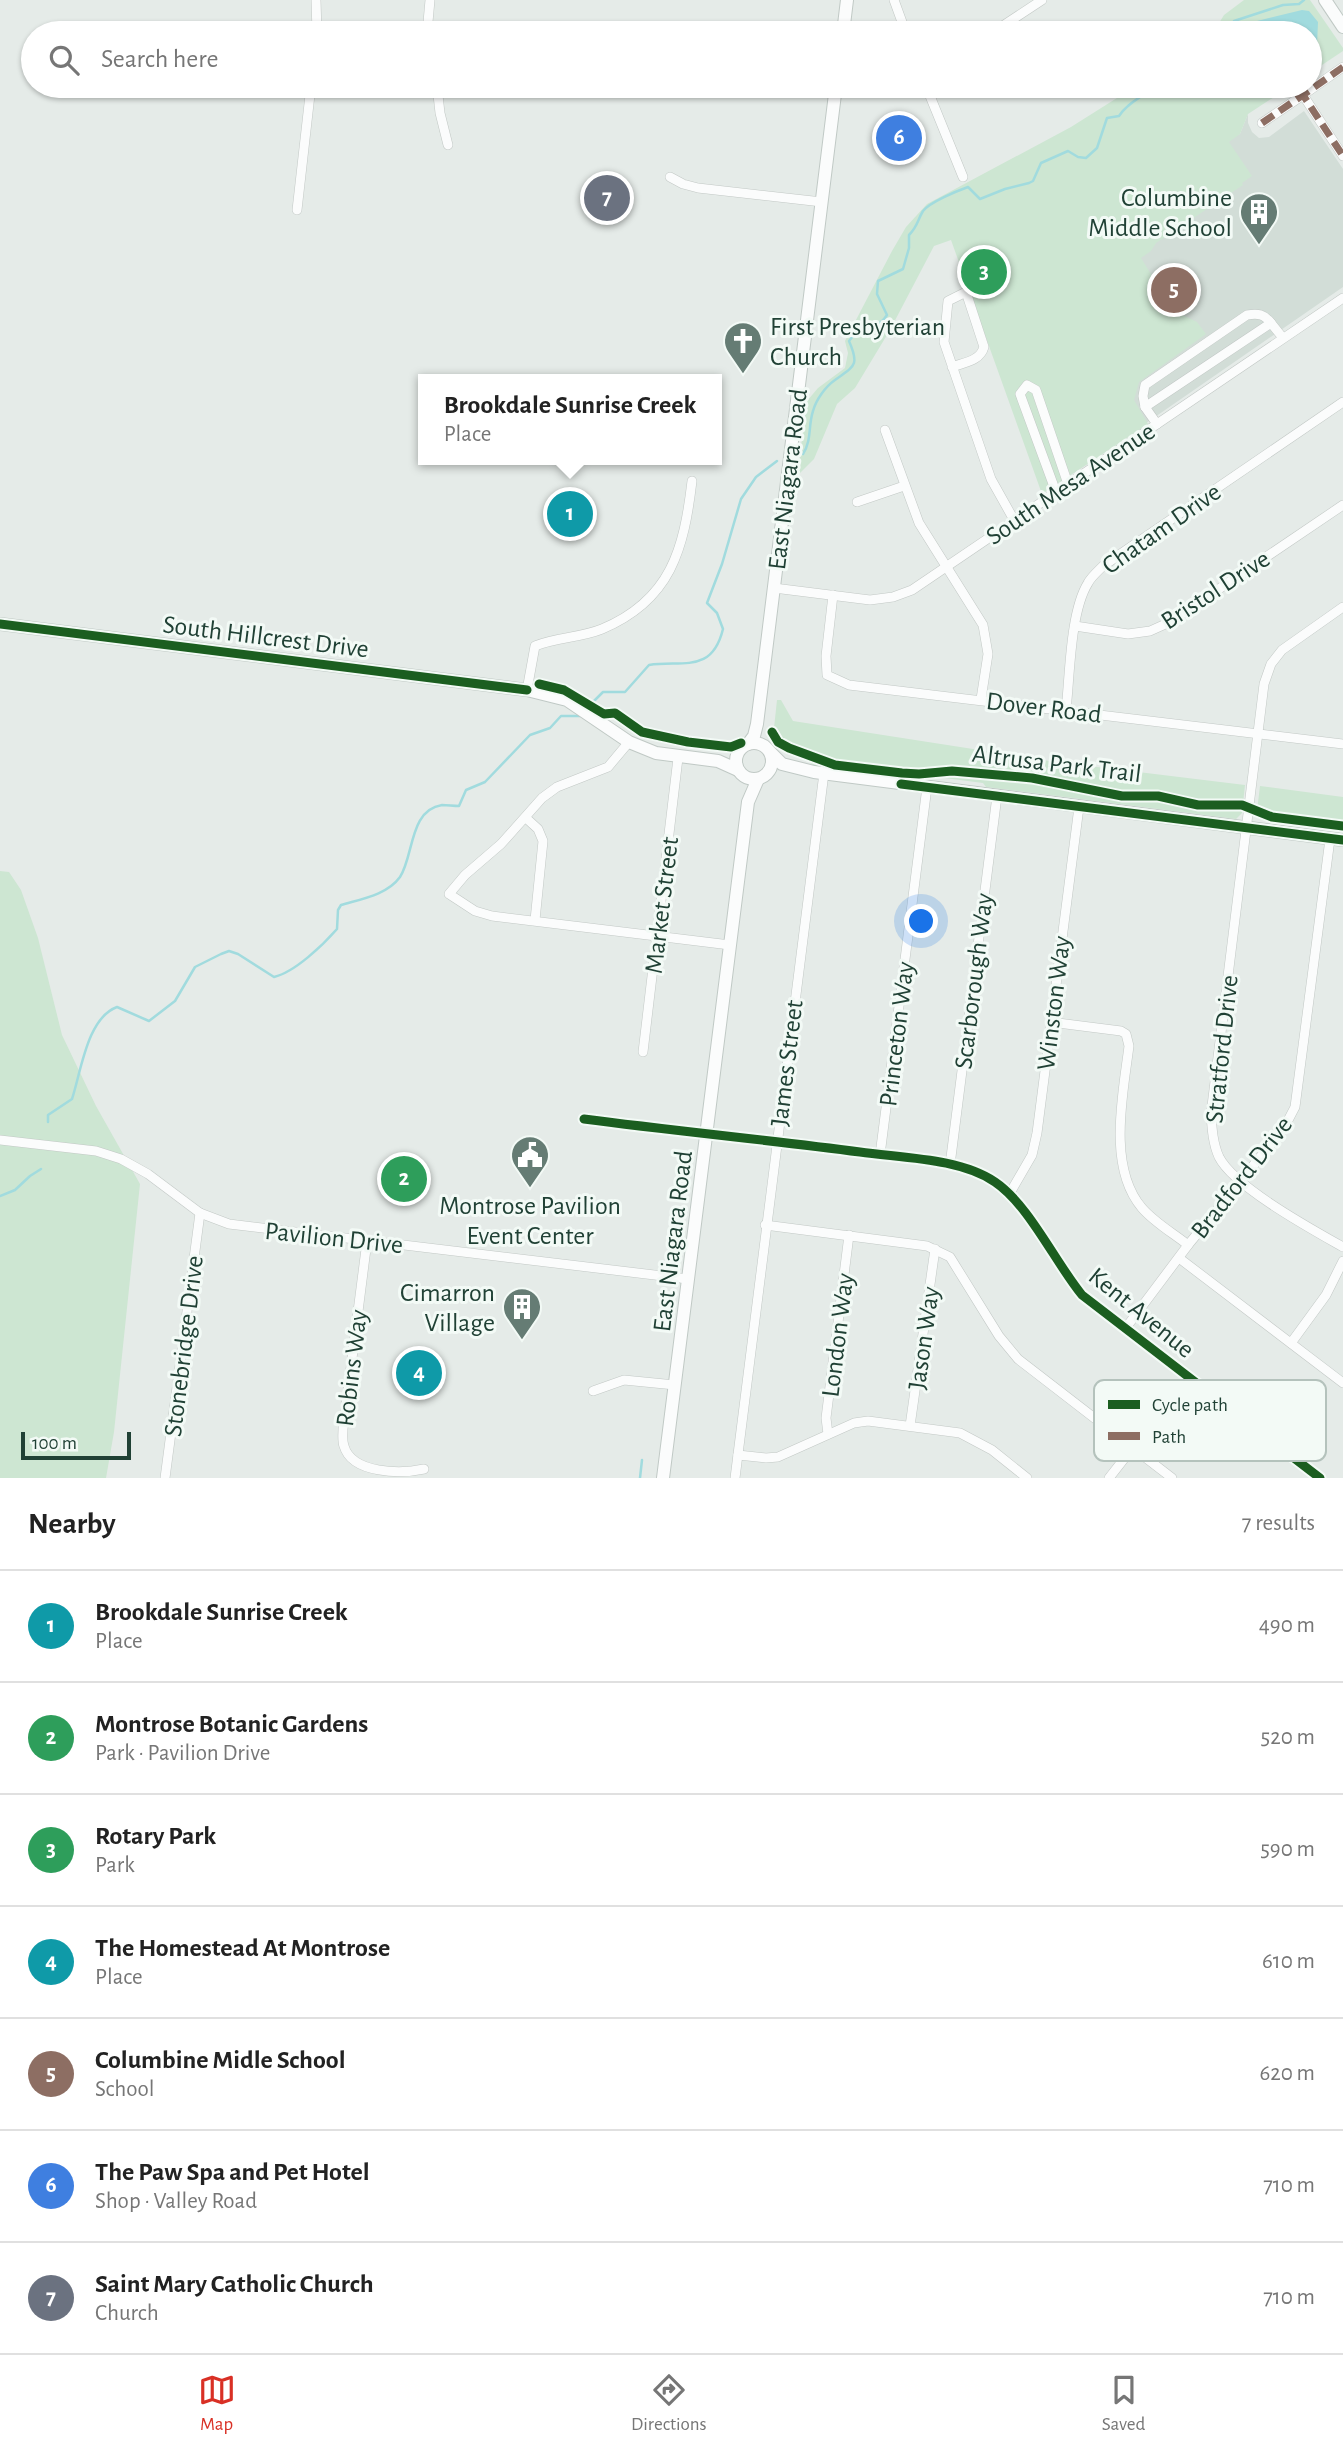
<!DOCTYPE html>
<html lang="en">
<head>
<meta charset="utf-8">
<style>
  body { margin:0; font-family:"Alegreya Sans",sans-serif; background:#f6f6f6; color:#222 }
  .scale { position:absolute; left:21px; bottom:18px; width:110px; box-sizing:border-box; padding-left:7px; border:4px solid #204135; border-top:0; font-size:19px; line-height:24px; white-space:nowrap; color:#204135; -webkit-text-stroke:5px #f3faf6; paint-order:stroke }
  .you { position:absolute; left:922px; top:922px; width:24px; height:24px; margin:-18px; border:5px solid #fff; border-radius:50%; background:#1a73e8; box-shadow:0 0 0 10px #1a73e833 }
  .badge { display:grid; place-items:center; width:46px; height:46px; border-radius:50%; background:#d93025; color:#fff; font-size:23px; font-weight:700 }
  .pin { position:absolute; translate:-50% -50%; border:4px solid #fff; box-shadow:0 2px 7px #0006 }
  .popup { position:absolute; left:418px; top:374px; width:304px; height:91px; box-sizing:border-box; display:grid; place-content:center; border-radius:0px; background:#fff; filter:drop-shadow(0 2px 5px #0005); font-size:23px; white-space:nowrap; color:#767676 }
  .popup b { font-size:26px; color:#222 }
  .popup::after { content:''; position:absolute; left:50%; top:100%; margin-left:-14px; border:14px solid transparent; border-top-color:#fff }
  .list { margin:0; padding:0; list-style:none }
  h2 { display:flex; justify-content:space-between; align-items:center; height:91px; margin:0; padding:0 28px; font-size:30px }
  h2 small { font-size:23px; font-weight:400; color:#767676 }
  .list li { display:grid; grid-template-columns:46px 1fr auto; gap:21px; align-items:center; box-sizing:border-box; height:112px; padding:0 28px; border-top:2px solid #e0e0e0 }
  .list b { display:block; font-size:26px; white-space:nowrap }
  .list p { margin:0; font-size:23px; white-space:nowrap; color:#767676 }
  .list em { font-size:23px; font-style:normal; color:#767676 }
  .icon { flex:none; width:38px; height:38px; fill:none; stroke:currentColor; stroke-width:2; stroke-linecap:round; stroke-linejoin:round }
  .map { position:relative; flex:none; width:1343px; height:1478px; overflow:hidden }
  .search { position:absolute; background:#fff; box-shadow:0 2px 5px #0004; left:21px; right:21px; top:21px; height:77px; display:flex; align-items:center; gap:18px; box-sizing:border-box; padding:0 24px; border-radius:38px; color:#767676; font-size:26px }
  .sheet { height:875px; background:#fff }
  nav { display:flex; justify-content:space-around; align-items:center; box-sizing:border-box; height:98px; border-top:2px solid #e0e0e0; background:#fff; font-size:19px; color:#767676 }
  nav a { display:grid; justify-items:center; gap:4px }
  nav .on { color:#d93025 }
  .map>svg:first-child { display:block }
</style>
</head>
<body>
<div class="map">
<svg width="1343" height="1478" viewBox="0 0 1343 1478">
  <rect width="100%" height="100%" fill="#e5ebe8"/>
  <!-- built -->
  <path fill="#d2ddd7" d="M1304 111 1343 169V287L1074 473 1077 185 1240 134 1248 114V123L1252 132 1259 138 1269 137Z"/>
  <!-- green -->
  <g fill="#cde6d2">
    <path d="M1244 0H1310L1343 48V51L1310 73V33H1213L1224 15Z"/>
    <path d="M1136 86H1291L1248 114 1240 134 1229 142 1252 176 1242 183 1243 185 1156 243 1151 251 1141 258 1174 311 1197 322 1206 334 1139 382 1134 400 1148 424 1042 494 951 240 934 246 890 330 855 388 837 404 814 459 797 476 807 401 818 388 845 368 848 353 845 341 892 251 906 227 927 204 1071 127Z"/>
    <path d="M777 700H781L793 721 1056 762 1245 785 1242 813 1236 819 986 787 983 783 921 775 917 779 814 766 793 748 778 739 774 728Z"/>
    <path d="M1260 786 1343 797V832L1339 825 1272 817 1257 811Z"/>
    <path d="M0 871 9 872 21 890 38 938 62 1035 96 1106 140 1184 114 1432 106 1478H0Z"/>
  </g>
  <!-- water -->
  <path fill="#a1dbde" d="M1302 10 1309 11 1318 22 1317 45 1310 51V33H1239L1245 24Z"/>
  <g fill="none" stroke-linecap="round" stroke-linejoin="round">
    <!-- stream -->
    <g stroke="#a1dbde" stroke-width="2.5">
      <path d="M1230 33 1234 21 1283 5 1299 4 1304 0"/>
      <path d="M1173 86C1186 91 1198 95 1212 92L1216 86"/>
      <path d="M803 454C812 440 808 426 813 411 816 400 825 387 835 380 854 366 860 366 849 341L858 330C870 329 880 326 887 315L877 294 878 281 903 269 909 248V235C918 226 917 221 923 211 930 202 957 191 968 187L980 199 1005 189 1029 183 1033 181 1041 163 1068 151 1078 157 1086 158 1097 148 1107 118 1119 116C1128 102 1143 97 1155 86"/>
      <path d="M587 708 603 692H625L649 665C683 660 712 674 723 629L717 613 707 603 722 564 741 499 756 477 777 461"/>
      <path d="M48 1122V1115L72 1099C81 1072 87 1018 117 1007L149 1021 175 1001 195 967 221 954 229 951 238 954 274 977C295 972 323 945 337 929L338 910 341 905C361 899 387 895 400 877 414 856 409 810 442 805 448 805 453 806 459 806L466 790 485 782 530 735 550 728 561 716H580"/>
      <path d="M0 1196 15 1190 30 1176 41 1169"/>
      <path d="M640 1478 642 1460"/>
    </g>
    <defs>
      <g id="street">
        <path d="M316 0 317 33"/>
        <path d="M894 0 906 33"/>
        <path d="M427 33 430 0"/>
        <path d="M992 33 1042 0"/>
        <path d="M1343 67 1303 95 1343 156"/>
        <path d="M437 86 440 113 448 145"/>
        <path d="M926 86 963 177"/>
        <path d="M1262 123 1303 95"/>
        <path d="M670 177 683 184 698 188 822 202"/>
        <path d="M297 210 311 86"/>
        <path d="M952 367C965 362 980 361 984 347L966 292 948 301 944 342 991 479 1014 520"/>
        <path d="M1145 407 1143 396 1145 385 1247 315C1258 313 1264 314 1271 323"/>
        <path d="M1157 424 1145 407 1271 323 1283 338"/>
        <path d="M885 430 919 523 983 625 988 654 981 699"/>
        <path d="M1056 492 1020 394 1027 385 1036 390 1068 484"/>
        <path d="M857 502 904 486"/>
        <path d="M774 588 870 600 893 597 912 590 1343 298"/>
        <path d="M833 595 826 656 827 675 849 685 1343 744"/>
        <path d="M1343 607 1282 650 1271 664 1264 684 1211 1114C1212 1129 1213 1144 1219 1157 1234 1187 1313 1230 1343 1247"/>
        <path d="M1075 626 1128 634 1150 631 1170 622 1343 505"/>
        <path d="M527 690 535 646C557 637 580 638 602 629 671 600 684 549 692 481"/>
        <path d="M1066 710C1070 675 1070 612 1088 583 1091 577 1098 571 1103 566L1343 402"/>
        <path d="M629 742 608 767 557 787 542 798 501 844 465 875 449 894 475 911 492 916 730 945"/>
        <path d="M526 818 538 829 543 841 535 920"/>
        <path d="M1050 1022 1121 1031 1126 1034 1129 1046C1123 1094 1107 1167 1142 1208 1155 1223 1173 1233 1188 1245"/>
        <path d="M643 1052 678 758"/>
        <path d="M584 1119C676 1131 768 1140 860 1152 901 1158 960 1158 995 1182 1029 1205 1055 1262 1082 1295L1320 1478"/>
        <path d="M0 1140 96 1151 121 1159 148 1174 200 1213 229 1224 688 1279"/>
        <path d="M880 1155 927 787"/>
        <path d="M950 1165 997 796"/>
        <path d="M1010 1193 1032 1155 1037 1133 1079 807"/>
        <path d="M765 1225 927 1246 950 1257 999 1336 1018 1359 1172 1478"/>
        <path d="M367 1241 343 1429C343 1434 342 1441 344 1446 352 1474 401 1474 424 1469"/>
        <path d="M1179 1258 1343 1383"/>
        <path d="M1125 1329 1188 1245 1284 1128 1295 1107 1330 839"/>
        <path d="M1291 1343 1326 1295 1343 1261"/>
        <path d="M593 1391 624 1380 675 1385"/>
        <path d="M910 1426 935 1249"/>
        <path d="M828 1434 826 1418 849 1235"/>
        <path d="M738 1455 766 1458 778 1457 854 1423 868 1421 960 1433 992 1450 1027 1478"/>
        <path d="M165 1478 200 1213"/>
        <path d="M735 1478 824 773"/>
        <path d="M1109 1478 1188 1377"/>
      </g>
      <g id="secondary">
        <path d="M1325 0 1343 27"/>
        <path d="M843 33 847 0"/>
        <path d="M0 624 527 690 567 700 629 742 656 753 718 761 738 770"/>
        <circle cx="754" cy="761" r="18"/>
        <path d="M748 744 754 736 757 724 836 86"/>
        <path d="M771 753 782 764 814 772 1343 840"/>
        <path d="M663 1478 748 802 758 779"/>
      </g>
    </defs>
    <!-- street casing -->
    <use href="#street" stroke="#c2c8c5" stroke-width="10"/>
    <!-- secondary casing -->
    <use href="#secondary" stroke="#c0c9c5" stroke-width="14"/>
    <!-- street -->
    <use href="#street" stroke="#fbfcfc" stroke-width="9"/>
    <!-- secondary -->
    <use href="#secondary" stroke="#fbfcfc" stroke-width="12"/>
    <!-- quiet -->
    <g stroke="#8d6e63" stroke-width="7" stroke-dasharray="14 7" stroke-linecap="butt">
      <path d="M1343 67 1303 95 1343 156"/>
      <path d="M1262 123 1303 95"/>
    </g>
    <defs>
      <g id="cycleway">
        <path d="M0 624 527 690"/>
        <path d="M539 684 564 690 604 714 615 713 642 732 688 742 731 747 741 743"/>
        <path d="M772 732 778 742 789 748 835 765 902 773 919 774 952 771 1032 778 1122 796H1158L1198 805H1242L1272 817 1343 826"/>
        <path d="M901 784 1343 840"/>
        <path d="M584 1119C676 1131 768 1140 860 1152 901 1158 960 1158 995 1182 1029 1205 1055 1262 1082 1295L1320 1478"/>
      </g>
    </defs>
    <!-- cycleway casing -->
    <use href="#cycleway" stroke="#f3faf6" stroke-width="13"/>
    <!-- cycleway -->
    <use href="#cycleway" stroke="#1b5e20" stroke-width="9"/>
  </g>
  <!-- icons -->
  <defs>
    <symbol id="building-pin" viewBox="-11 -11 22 30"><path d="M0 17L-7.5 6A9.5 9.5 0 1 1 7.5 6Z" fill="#657c74" stroke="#f3faf6"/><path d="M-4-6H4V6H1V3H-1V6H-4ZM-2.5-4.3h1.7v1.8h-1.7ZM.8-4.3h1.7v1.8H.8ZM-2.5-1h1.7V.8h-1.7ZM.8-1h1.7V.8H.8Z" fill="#fff"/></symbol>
    <symbol id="church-pin" viewBox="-11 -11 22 30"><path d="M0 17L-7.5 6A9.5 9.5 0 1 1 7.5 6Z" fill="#657c74" stroke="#f3faf6"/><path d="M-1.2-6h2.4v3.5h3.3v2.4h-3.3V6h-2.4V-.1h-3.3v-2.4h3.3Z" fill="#fff"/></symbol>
    <symbol id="civic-pin" viewBox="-11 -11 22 30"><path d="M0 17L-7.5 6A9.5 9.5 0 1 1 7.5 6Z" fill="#657c74" stroke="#f3faf6"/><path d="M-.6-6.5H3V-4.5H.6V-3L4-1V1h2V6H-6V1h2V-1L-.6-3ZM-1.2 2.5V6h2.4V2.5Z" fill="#fff"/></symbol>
  </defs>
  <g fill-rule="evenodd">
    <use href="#building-pin" x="1237" y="190" width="44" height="60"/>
    <use href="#church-pin" x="721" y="319" width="44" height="60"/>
    <use href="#civic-pin" x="508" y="1133" width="44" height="60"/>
    <use href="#building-pin" x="500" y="1285" width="44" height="60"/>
  </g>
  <g text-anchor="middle" stroke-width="6" stroke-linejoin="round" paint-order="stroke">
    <!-- poi labels -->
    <g font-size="26" fill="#204135" stroke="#f3faf6" text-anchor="end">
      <text x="1232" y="206">Columbine<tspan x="1232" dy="30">Middle School</tspan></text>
      <text x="770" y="335" text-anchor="start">First Presbyterian<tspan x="770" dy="30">Church</tspan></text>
      <text x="530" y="1214" text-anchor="middle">Montrose Pavilion<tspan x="530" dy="30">Event Center</tspan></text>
      <text x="495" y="1301">Cimarron<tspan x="495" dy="30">Village</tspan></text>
    </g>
    <!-- street labels -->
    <g font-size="26" fill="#204135" stroke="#f3faf6">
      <text transform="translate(787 479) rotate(-83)" y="9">East Niagara Road</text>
      <text transform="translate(1070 483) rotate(-34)" y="9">South Mesa Avenue</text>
      <text transform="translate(1161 528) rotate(-35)" y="9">Chatam Drive</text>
      <text transform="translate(1215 589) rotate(-33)" y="9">Bristol Drive</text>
      <text transform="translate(266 636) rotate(7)" y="9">South Hillcrest Drive</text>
      <text transform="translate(1044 707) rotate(7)" y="9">Dover Road</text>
      <text transform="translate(1057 763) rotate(7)" y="9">Altrusa Park Trail</text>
      <text transform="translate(661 905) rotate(-83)" y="9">Market Street</text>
      <text transform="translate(973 981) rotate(-83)" y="9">Scarborough Way</text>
      <text transform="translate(1053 1003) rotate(-83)" y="9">Winston Way</text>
      <text transform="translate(896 1034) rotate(-83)" y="9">Princeton Way</text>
      <text transform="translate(1221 1049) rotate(-84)" y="9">Stratford Drive</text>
      <text transform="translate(786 1063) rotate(-83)" y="9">James Street</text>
      <text transform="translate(1241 1177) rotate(-52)" y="9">Bradford Drive</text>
      <text transform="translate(334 1237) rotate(6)" y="9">Pavilion Drive</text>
      <text transform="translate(672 1241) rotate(-83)" y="9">East Niagara Road</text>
      <text transform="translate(1142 1312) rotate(39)" y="9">Kent Avenue</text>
      <text transform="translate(837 1335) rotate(-83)" y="9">London Way</text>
      <text transform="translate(923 1338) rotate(-82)" y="9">Jason Way</text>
      <text transform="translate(183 1346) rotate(-83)" y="9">Stonebridge Drive</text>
      <text transform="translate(351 1368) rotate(-83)" y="9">Robins Way</text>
    </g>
  </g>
  <!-- legend -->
  <rect x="1094" y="1380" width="232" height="81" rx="10" fill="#f3faf6" stroke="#b4c2bc" stroke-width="2"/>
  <rect x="1108" y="1400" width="32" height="9" fill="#1b5e20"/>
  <rect x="1108" y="1432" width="32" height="8" fill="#8d6e63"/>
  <g font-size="19" fill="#204135">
    <text x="1152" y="1411">Cycle path</text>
    <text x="1152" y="1443">Path</text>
  </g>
</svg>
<div class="scale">100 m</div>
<div class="you"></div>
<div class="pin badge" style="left:570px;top:514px;background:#0f9aa8">1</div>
<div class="popup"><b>Brookdale Sunrise Creek</b>Place</div>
<div class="pin badge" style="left:404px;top:1179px;background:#2e9e5b">2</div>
<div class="pin badge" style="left:984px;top:272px;background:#2e9e5b">3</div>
<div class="pin badge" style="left:419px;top:1373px;background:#0f9aa8">4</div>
<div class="pin badge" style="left:1174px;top:290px;background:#8d6e63">5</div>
<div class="pin badge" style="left:899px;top:138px;background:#3f7fe0">6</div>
<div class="pin badge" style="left:607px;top:198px;background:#6b7280">7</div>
<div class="search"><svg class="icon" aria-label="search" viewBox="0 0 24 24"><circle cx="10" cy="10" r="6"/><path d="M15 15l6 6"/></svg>Search here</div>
</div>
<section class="sheet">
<h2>Nearby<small>7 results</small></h2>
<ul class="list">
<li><span class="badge" style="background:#0f9aa8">1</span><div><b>Brookdale Sunrise Creek</b><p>Place</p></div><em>490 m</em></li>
<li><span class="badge" style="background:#2e9e5b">2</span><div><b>Montrose Botanic Gardens</b><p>Park · Pavilion Drive</p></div><em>520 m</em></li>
<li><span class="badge" style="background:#2e9e5b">3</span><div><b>Rotary Park</b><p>Park</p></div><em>590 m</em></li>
<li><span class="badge" style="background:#0f9aa8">4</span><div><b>The Homestead At Montrose</b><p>Place</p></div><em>610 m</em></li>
<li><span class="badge" style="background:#8d6e63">5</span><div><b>Columbine Midle School</b><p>School</p></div><em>620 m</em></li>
<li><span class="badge" style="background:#3f7fe0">6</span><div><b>The Paw Spa and Pet Hotel</b><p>Shop · Valley Road</p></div><em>710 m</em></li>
<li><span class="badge" style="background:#6b7280">7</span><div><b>Saint Mary Catholic Church</b><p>Church</p></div><em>710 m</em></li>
</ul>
</section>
<nav>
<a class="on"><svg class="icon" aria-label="map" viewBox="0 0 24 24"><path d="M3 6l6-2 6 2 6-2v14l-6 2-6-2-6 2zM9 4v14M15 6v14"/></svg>Map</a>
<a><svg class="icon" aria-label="directions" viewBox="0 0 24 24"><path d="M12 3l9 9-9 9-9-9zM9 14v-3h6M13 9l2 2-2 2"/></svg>Directions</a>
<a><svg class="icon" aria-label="saved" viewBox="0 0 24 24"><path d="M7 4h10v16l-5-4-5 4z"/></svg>Saved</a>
</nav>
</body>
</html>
